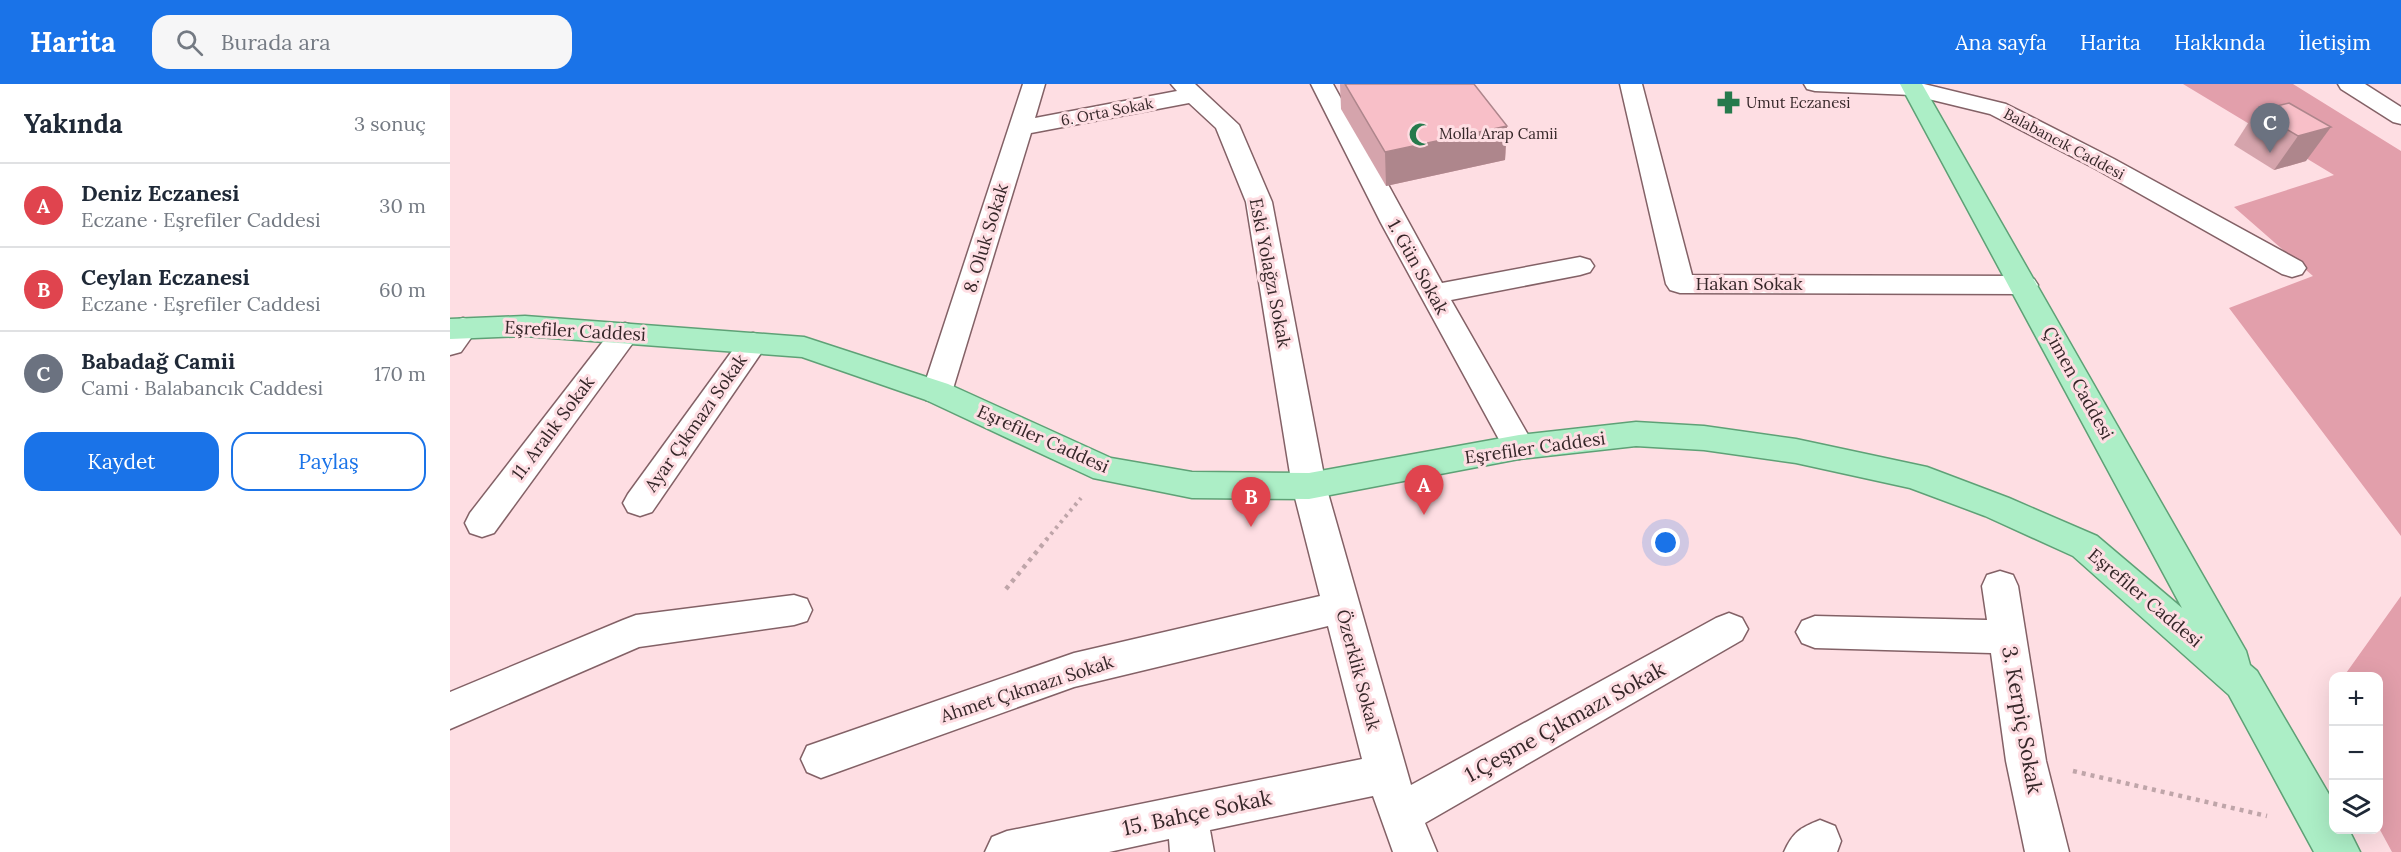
<!DOCTYPE html>
<html lang="tr">
<head>
<meta charset="utf-8">
<style>
  body { margin:0; font-family:Lora,serif; background:#f6f6f7; color:#1f2937 }
  .controls { position:absolute; right:18px; bottom:18px; display:grid; overflow:hidden; border-radius:12px; box-shadow:0 6px 24px #0002 }
  .controls button { width:54px; height:54px; display:grid; place-items:center; padding:0; border:0; border-bottom:2px solid #e0e1e3; background:#fff; color:#1f2937; font:30px sans-serif }
  .you { position:absolute; left:1216px; top:459px; width:21px; height:21px; margin:-15px; border:4px solid #fff; border-radius:50%; background:#1a73e8; box-shadow:0 0 0 9px #1a73e833 }
  .badge { display:grid; place-items:center; width:39px; height:39px; border-radius:50%; background:#1a73e8; color:#fff; font-size:20px; font-weight:700 }
  .pin { position:absolute; translate:-50% -50px; filter:drop-shadow(0 2px 3px #0008) }
  .pin::after { content:''; position:absolute; top:32px; width:21px; height:18px; background:inherit; clip-path:polygon(0 0,100% 0,50% 100%) }
  .list { margin:0; padding:0; list-style:none }
  h2 { display:flex; justify-content:space-between; align-items:center; height:78px; margin:0; padding:0 24px; font-size:26px }
  h2 small { font-size:20px; font-weight:400; color:#747a83 }
  .list li { display:grid; grid-template-columns:39px 1fr auto; gap:18px; align-items:center; box-sizing:border-box; height:84px; padding:0 24px; border-top:2px solid #e0e1e3 }
  .list b { display:block; font-size:22px; white-space:nowrap }
  .list p { margin:0; font-size:20px; white-space:nowrap; color:#747a83 }
  .list em { font-size:20px; font-style:normal; color:#747a83 }
  .actions { display:flex; gap:12px; padding:18px 24px }
  .actions a { flex:1; padding:14px 0; border:2px solid #1a73e8; border-radius:18px; text-align:center; font-size:21px; color:#1a73e8 }
  .actions .main { background:#1a73e8; color:#fff }
  .icon { flex:none; width:33px; height:33px; fill:none; stroke:currentColor; stroke-width:2; stroke-linecap:round; stroke-linejoin:round }
  .map { position:relative; flex:none; width:1951px; height:768px; overflow:hidden }
  header { display:flex; align-items:center; gap:36px; box-sizing:border-box; height:84px; padding:0 30px; background:#1a73e8; color:#fff }
  header strong { font-size:28px }
  nav { display:flex; gap:33px; margin-inline-start:auto; font-size:21px }
  .search { width:420px; height:54px; background:#f6f6f7; display:flex; align-items:center; gap:15px; box-sizing:border-box; padding:0 21px; border-radius:18px; color:#747a83; font-size:22px }
  main { display:flex }
  aside { flex:1; background:#fff }
  .map>svg:first-child { display:block }
</style>
</head>
<body>
<header>
<strong>Harita</strong>
<div class="search"><svg class="icon" aria-label="search" viewBox="0 0 24 24"><circle cx="10" cy="10" r="6"/><path d="M15 15l6 6"/></svg>Burada ara</div>
<nav><a>Ana sayfa</a><a>Harita</a><a>Hakkında</a><a>İletişim</a></nav>
</header>
<main>
<aside>
<h2>Yakında<small>3 sonuç</small></h2>
<ul class="list">
<li><span class="badge" style="background:#e0444e">A</span><div><b>Deniz Eczanesi</b><p>Eczane · Eşrefiler Caddesi</p></div><em>30 m</em></li>
<li><span class="badge" style="background:#e0444e">B</span><div><b>Ceylan Eczanesi</b><p>Eczane · Eşrefiler Caddesi</p></div><em>60 m</em></li>
<li><span class="badge" style="background:#6b7280">C</span><div><b>Babadağ Camii</b><p>Cami · Balabancık Caddesi</p></div><em>170 m</em></li>
</ul>
<div class="actions"><a class="main">Kaydet</a><a>Paylaş</a></div>
</aside>
<div class="map">
<svg width="1951" height="768" viewBox="0 0 1951 768">
  <rect width="100%" height="100%" fill="#fedee3"/>
  <!-- green -->
  <g fill="#e29fab">
    <path d="M1733 0H1843L1951 67V452L1779 224 1863 192 1784 123 1884 91Z"/>
    <path d="M1951 512V768H1942L1929 744 1928 592H1894Z"/>
  </g>
  <g fill="none" stroke-linecap="round" stroke-linejoin="round">
    <defs>
      <g id="minor">
        <path d="M573 0H595L585 34 727 7 721 0H745L789 41 822 118 876 402 961 701 1266 534 1279 529 1292 534 1298 545 1292 556 975 739 987 768H943L923 712 760 746 764 768H720L719 755 659 768H535L542 753 557 747 912 675 878 542 624 603 371 694 357 688 351 675 357 662 624 569 870 512 842 402 796 118 766 44 739 19 581 49 502 308 498 316 487 319 476 316 472 308Z"/>
        <path d="M861 0H883L992 199 1130 173 1140 176 1144 182 1140 188 1130 191 1001 216 1085 363 1080 372 1069 375 1058 372 931 139Z"/>
        <path d="M1170 0H1192L1242 191 1574 192 1584 195 1588 201 1584 207 1574 210 1230 209 1220 206 1216 200Z"/>
        <path d="M1354 0H1474L1556 20 1664 75 1852 178 1856 184 1852 190 1842 193 1832 190 1646 85 1540 30 1462 11 1365 7 1357 5Z"/>
        <path d="M1888 0H1915L1951 23V40L1943 38 1891 5Z"/>
        <path d="M13 234 23 237 28 244 11 268 0 271V240L3 237Z"/>
        <path d="M175 239 185 242 190 249 185 256 44 449 32 453 20 449 15 439 20 429 165 242Z"/>
        <path d="M303 249 313 252 318 259 202 428 190 432 178 428 173 419 178 410 293 252Z"/>
        <path d="M1550 487 1563 491 1568 502 1596 677 1619 768H1575L1556 677 1541 569 1365 564 1352 559 1346 548 1352 537 1365 532 1537 536 1532 502 1537 491Z"/>
        <path d="M344 511 357 515 362 526 357 537 344 541 189 563 0 645V608L173 536 186 531Z"/>
        <path d="M1370 736 1385 742 1391 757 1387 768H1334C1343 748 1350 744 1370 736Z"/>
      </g>
      <path id="major" d="M1450 0H1472L1796 567 1800 581 1807 587 1884 719V746H1899L1910 768H1864L1779 611 1623 472 1535 432 1460 404 1346 379 1254 366 1186 362 1069 375 859 415 742 414 643 394 476 316 352 273 75 252 0 255V235L75 232 354 253 498 300 661 374 742 388 859 389 1069 351 1186 338 1254 342 1346 355 1477 383 1559 414 1647 452 1732 524Z"/>
    </defs>
    <!-- minor casing -->
    <use href="#minor" stroke="#836166" stroke-width="3"/>
    <!-- major casing -->
    <use href="#major" stroke="#5ea176" stroke-width="3"/>
    <!-- path-far1 -->
    <path stroke="#bfa5a9" stroke-width="4" stroke-dasharray="3 4.5" stroke-linecap="butt" d="M596 456 631 414"/>
    <!-- path -->
    <g stroke="#bfa5a9" stroke-width="4.5" stroke-dasharray="4 5" stroke-linecap="butt">
      <path d="M556 505 597 455"/>
      <path d="M1623 687 1817 732"/>
    </g>
    <!-- minor -->
    <use href="#minor" fill="#fff" fill-rule="evenodd"/>
    <!-- major -->
    <use href="#major" fill="#aceec6" fill-rule="evenodd"/>
  </g>
  <!-- wall -->
  <g fill="#d5a4ac">
    <path d="M890 0H1024L1057 42 1055 76 936 102 891 25Z"/>
    <path d="M1839 19 1856 77 1824 86 1784 61 1806 27Z"/>
  </g>
  <!-- shaded-wall -->
  <g fill="#ae868c">
    <path d="M1057 42 1055 76 936 102 935 68Z"/>
    <path d="M1881 43 1856 77 1824 86 1848 52Z"/>
  </g>
  <!-- building -->
  <g fill="#f8bfc8" stroke="#ae868c" stroke-width="1.5">
    <path d="M895 0H1024L1057 42 935 68Z"/>
    <path d="M1839 19 1881 43 1848 52 1806 27Z"/>
  </g>
  <!-- icons -->
  <defs>
    <symbol id="pharmacy-bare" viewBox="-9 -9 18 18"><path d="M-2-6h4v4h4v4h-4v4h-4v-4h-4v-4h4Z" fill="#267a4c" stroke="#fedee3" stroke-width="2.5" paint-order="stroke"/></symbol>
    <symbol id="mosque-bare" viewBox="-9 -9 18 18"><path d="M3.5-4.9A6 6 0 1 0 3.5 4.9A5 5 0 1 1 3.5-4.9Z" fill="#267a4c" stroke="#fedee3" stroke-width="2.5" paint-order="stroke"/></symbol>
  </defs>
  <g fill-rule="evenodd">
    <use href="#pharmacy-bare" x="1262" y="2" width="33" height="33"/>
    <use href="#mosque-bare" x="954" y="34" width="33" height="33"/>
  </g>
  <g text-anchor="middle" stroke-width="6" stroke-linejoin="round" paint-order="stroke">
    <!-- far-poi labels -->
    <g font-size="15" fill="#362729" stroke="#fedee3" text-anchor="start">
      <text x="1296" y="24">Umut Eczanesi</text>
      <text x="989" y="55">Molla Arap Camii</text>
    </g>
    <!-- far-street labels -->
    <g font-size="15" fill="#362729" stroke="#fedee3">
      <text transform="translate(657 28) rotate(-11)" y="5">6. Orta Sokak</text>
      <text transform="translate(1614 60) rotate(28)" y="5">Balabancık Caddesi</text>
    </g>
    <!-- street labels -->
    <g font-size="18" fill="#362729" stroke="#fedee3">
      <text transform="translate(536 154) rotate(-73)" y="6">8. Oluk Sokak</text>
      <text transform="translate(968 183) rotate(61)" y="6">1. Gün Sokak</text>
      <text transform="translate(820 189) rotate(79)" y="6">Eski Yolağzı Sokak</text>
      <text x="1299" y="206">Hakan Sokak</text>
      <text transform="translate(125 247) rotate(3)" y="6">Eşrefiler Caddesi</text>
      <text transform="translate(1628 299) rotate(61)" y="6">Çimen Caddesi</text>
      <text transform="translate(246 339) rotate(-55)" y="6">Ayar Çıkmazı Sokak</text>
      <text transform="translate(103 344) rotate(-53)" y="6">11. Aralık Sokak</text>
      <text transform="translate(593 355) rotate(24)" y="6">Eşrefiler Caddesi</text>
      <text transform="translate(1085 364) rotate(-8)" y="6">Eşrefiler Caddesi</text>
      <text transform="translate(1695 514) rotate(40)" y="6">Eşrefiler Caddesi</text>
      <text transform="translate(908 586) rotate(75)" y="6">Özerklik Sokak</text>
      <text transform="translate(577 605) rotate(-18)" y="6">Ahmet Çıkmazı Sokak</text>
    </g>
    <!-- near-street labels -->
    <g font-size="21" fill="#362729" stroke="#fedee3">
      <text transform="translate(1572 636) rotate(80)" y="7">3. Kerpiç Sokak</text>
      <text transform="translate(1115 638) rotate(-29)" y="7">1.Çeşme Çıkmazı Sokak</text>
      <text transform="translate(747 729) rotate(-12)" y="7">15. Bahçe Sokak</text>
    </g>
  </g>
</svg>
<div class="controls">
<button>+</button>
<button>−</button>
<button><svg class="icon" aria-label="layers" viewBox="0 0 24 24"><path d="M12 4l9 5-9 5-9-5zM3 14l9 5 9-5"/></svg></button>
</div>
<div class="you"></div>
<div class="pin badge" style="left:974px;top:431px;background:#e0444e">A</div>
<div class="pin badge" style="left:801px;top:443px;background:#e0444e">B</div>
<div class="pin badge" style="left:1820px;top:69px;background:#6b7280">C</div>
</div>
</main>
</body>
</html>
